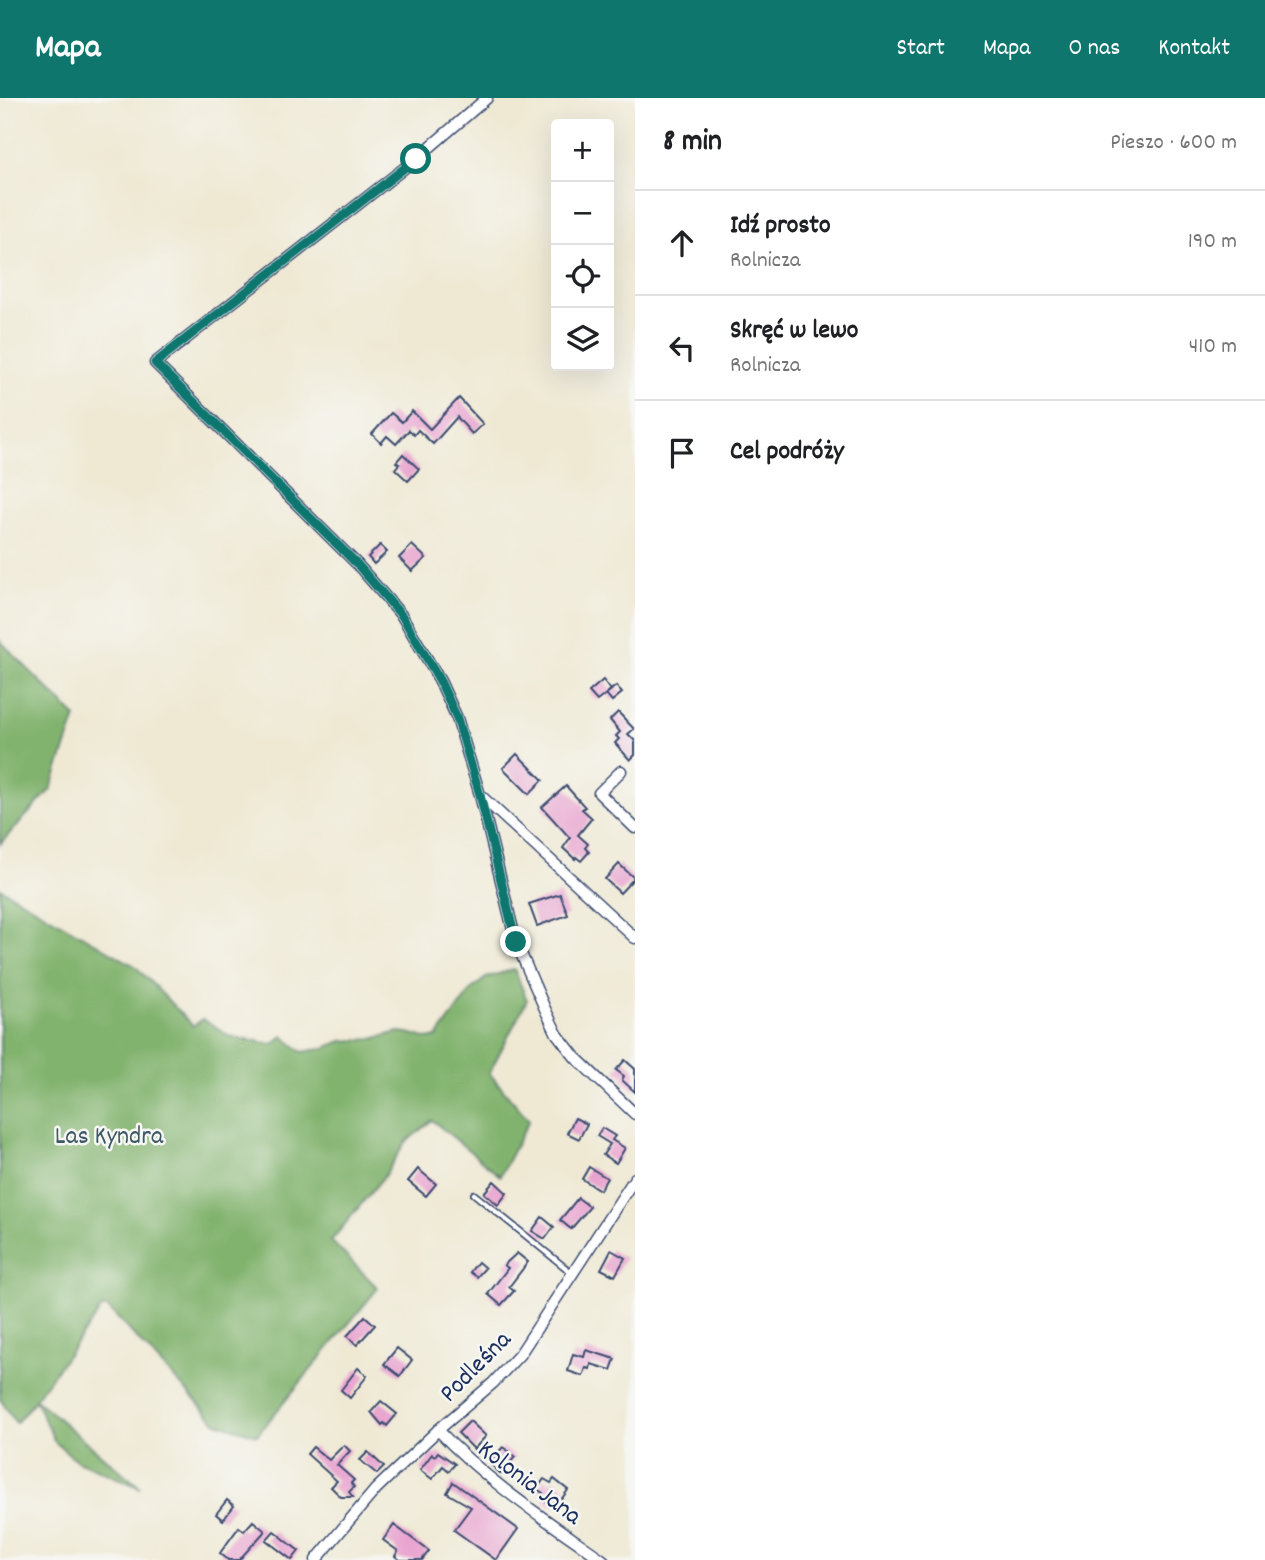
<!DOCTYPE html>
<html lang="pl">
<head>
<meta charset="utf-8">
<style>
  body { margin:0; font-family:Dekko,sans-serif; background:#f6f6f6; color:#202124 }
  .controls { position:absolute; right:21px; top:21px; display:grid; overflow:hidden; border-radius:7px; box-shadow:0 7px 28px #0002 }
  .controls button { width:63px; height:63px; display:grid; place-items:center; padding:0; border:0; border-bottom:2px solid #e0e0e0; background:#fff; color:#202124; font:35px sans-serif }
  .stop { position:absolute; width:21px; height:21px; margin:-16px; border:5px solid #0f766e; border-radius:50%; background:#fff }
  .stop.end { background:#0f766e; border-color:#fff; box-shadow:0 2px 7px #0008 }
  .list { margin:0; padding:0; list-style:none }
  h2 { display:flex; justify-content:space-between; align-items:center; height:91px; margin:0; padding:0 28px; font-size:30px }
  h2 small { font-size:23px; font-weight:400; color:#757577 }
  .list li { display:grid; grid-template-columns:46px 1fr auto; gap:21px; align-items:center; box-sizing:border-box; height:105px; padding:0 28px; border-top:2px solid #e0e0e0 }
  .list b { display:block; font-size:26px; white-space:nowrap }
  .list p { margin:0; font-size:23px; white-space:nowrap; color:#757577 }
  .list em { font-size:23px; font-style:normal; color:#757577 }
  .icon { flex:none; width:38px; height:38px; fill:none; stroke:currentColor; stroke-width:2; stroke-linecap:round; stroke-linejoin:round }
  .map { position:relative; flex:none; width:635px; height:1462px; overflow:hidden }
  header { display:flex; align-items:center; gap:42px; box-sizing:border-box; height:98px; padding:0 35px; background:#0f766e; color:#fff }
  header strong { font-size:33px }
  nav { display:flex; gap:38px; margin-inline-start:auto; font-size:24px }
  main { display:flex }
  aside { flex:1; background:#fff }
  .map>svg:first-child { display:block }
</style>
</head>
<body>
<header>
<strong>Mapa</strong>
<nav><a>Start</a><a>Mapa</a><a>O nas</a><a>Kontakt</a></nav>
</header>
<main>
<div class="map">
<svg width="635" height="1462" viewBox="0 0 635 1462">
  <rect width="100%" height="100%" fill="#f6f6f2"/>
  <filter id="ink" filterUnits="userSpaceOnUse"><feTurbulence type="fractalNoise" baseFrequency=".0143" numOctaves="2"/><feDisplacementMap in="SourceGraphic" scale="14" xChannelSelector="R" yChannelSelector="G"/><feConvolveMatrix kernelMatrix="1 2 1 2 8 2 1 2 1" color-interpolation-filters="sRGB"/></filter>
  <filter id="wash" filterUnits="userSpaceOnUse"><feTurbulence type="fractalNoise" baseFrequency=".00686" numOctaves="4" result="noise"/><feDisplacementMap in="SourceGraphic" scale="28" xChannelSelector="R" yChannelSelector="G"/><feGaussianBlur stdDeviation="1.57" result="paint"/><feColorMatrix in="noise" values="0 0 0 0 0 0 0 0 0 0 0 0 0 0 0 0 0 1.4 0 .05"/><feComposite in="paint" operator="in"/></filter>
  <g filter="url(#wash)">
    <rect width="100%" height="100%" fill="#efe9d4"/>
    <!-- forest -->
    <g fill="#82b36e" stroke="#4e7166" stroke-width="2">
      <path d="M0 543 76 619 51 691 0 746Z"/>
      <path d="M0 790 135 868 193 928 203 921 231 939 274 946 283 938 302 954 325 950 342 943 372 941 399 934 408 935 428 941 437 939 472 891 486 880 514 871 527 902 489 975 529 1022 500 1078 432 1022 405 1045 385 1077 331 1143 378 1190 257 1337 216 1324 108 1210H102L35 1301 141 1390 77 1363 55 1344 35 1302 16 1325 0 1301Z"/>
    </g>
    <g id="blocks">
      <!-- building -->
      <g fill="#e8a3cf">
        <path d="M459 300 483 326 472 336 457 319 433 346 418 332 414 337 409 332 396 346 387 338 381 345 372 336 391 315 402 324 412 313 430 331Z"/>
        <path d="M403 356 419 371 408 383 395 371 399 366 396 364Z"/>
        <path d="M380 447 387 454 374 466 368 459Z"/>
        <path d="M412 447 426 460 412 473 399 460Z"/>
        <path d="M603 582 611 592 597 603 589 594Z"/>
        <path d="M616 588 622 595 612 603 606 596Z"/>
        <path d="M618 614 634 631 628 636 635 643V657L630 662 615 645 619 641 616 638 620 634 610 622Z"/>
        <path d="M517 656 543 682 529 696 503 670Z"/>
        <path d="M566 688 585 709 582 711 592 720 578 737 588 746 585 750 589 754 581 763 576 759 575 761 563 750 570 740 542 709Z"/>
        <path d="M619 766 634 780 620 795 605 781Z"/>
        <path d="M560 796 568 817 537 828 529 806Z"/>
        <path d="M625 962 635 971V994L622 982 624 978 616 972Z"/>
        <path d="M575 1020 587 1026 579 1041 567 1035Z"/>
        <path d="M602 1030 615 1038 612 1042 625 1050 616 1065 603 1057 610 1046 597 1038Z"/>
        <path d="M589 1069 607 1080 600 1092 582 1081Z"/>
        <path d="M418 1071 436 1086 426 1098 408 1083Z"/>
        <path d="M494 1083 507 1095 498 1107 484 1095Z"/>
        <path d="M578 1100 590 1109 571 1131 560 1122Z"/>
        <path d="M542 1119 554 1129 545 1141 532 1133Z"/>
        <path d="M611 1152 625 1160 615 1178 601 1171Z"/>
        <path d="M517 1155 528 1164 509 1189 514 1193 501 1207 488 1196 508 1170 504 1167Z"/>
        <path d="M478 1164 485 1170 477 1179 470 1174Z"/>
        <path d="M365 1218 375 1227 357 1247 347 1238Z"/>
        <path d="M397 1250 412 1262 400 1278 384 1266Z"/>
        <path d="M586 1252 615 1261 611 1272 591 1266 590 1271 586 1270 583 1278 568 1273 573 1256 584 1259Z"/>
        <path d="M358 1270 367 1278 350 1300 341 1292Z"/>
        <path d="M381 1303 397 1316 387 1328 384 1325 382 1327 371 1314Z"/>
        <path d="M470 1323 486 1338 474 1351 458 1335Z"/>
        <path d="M344 1347 350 1353 337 1367 354 1382 351 1385 354 1389 349 1394 353 1399H341L331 1389 337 1383 307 1356 313 1349 329 1362Z"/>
        <path d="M503 1349 515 1359 501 1376 489 1365Z"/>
        <path d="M368 1354 384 1369 377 1376 360 1362Z"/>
        <path d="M438 1354 455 1366 449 1373 443 1368 432 1381 420 1372 432 1356 435 1358Z"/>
        <path d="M544 1381 551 1385 554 1381 568 1392 555 1410 541 1399 543 1395 537 1391Z"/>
        <path d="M453 1384 518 1431 496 1462 454 1432 471 1409 447 1395Z"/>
        <path d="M227 1402 234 1408 223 1422 216 1416Z"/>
        <path d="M253 1423 265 1433 239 1462H228L220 1455 239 1429 244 1433Z"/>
        <path d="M394 1427 429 1453 422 1462H400L395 1458 398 1453 383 1442Z"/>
        <path d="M274 1433 299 1453 292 1462 266 1442Z"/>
      </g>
    </g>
  </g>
  <g filter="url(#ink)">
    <use href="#blocks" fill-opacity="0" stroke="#3b4b70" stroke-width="2"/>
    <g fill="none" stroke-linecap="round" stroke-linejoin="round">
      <defs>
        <path id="lane" d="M474 1096 572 1175"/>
        <g id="street">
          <path d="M487 0 416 61 155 265 357 466 402 518 440 583 457 620 480 697 516 844 545 911 557 936 575 959 635 1016"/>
          <path d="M621 673 599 695 635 730"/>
          <path d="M481 698 635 840"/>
          <path d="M438 1332C486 1383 546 1422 603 1462"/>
          <path d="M316 1462 376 1391 438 1332 493 1285 520 1256 635 1080"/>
        </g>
      </defs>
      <!-- lane casing -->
      <use href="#lane" stroke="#3b4b70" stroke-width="8"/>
      <!-- street casing -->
      <use href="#street" stroke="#3b4b70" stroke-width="13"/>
      <!-- lane -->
      <use href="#lane" stroke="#fff" stroke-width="4.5"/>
      <!-- street -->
      <use href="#street" stroke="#fff" stroke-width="10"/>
    </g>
  </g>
  <g fill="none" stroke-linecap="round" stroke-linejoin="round" filter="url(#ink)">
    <!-- route -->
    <path stroke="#0f766e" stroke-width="9" d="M416 61 155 265 357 466 402 518 440 583 457 620 480 697 516 844"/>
  </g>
  <g text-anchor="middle" stroke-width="5" stroke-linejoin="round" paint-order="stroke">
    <!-- park labels -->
    <g font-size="26" fill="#3d5866" stroke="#f6f6f2">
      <text x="109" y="1045">Las Kyndra</text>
    </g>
    <!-- street labels -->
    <g font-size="26" fill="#1b2f5e" stroke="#f6f6f2">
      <text transform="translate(474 1267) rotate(-45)" y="9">Podleśna</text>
      <text transform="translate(531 1383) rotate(37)" y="9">Kolonia Jana</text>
    </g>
  </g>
</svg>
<div class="controls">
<button>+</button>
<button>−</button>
<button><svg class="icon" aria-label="locate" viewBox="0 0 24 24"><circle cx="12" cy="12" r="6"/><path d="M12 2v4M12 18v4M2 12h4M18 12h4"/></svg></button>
<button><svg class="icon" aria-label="layers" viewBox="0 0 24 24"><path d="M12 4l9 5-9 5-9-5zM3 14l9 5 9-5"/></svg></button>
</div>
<div class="stop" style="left:416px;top:61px"></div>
<div class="stop end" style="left:516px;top:844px"></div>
</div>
<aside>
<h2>8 min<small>Pieszo · 600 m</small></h2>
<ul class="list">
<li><svg class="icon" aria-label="ahead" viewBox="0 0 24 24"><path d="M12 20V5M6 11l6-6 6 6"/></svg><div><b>Idź prosto</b><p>Rolnicza</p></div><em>190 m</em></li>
<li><svg class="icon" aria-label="left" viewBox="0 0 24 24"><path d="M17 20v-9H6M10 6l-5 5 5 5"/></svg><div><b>Skręć w lewo</b><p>Rolnicza</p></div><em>410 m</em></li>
<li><svg class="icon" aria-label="arrive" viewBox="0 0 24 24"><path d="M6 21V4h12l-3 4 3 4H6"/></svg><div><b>Cel podróży</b></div></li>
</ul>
</aside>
</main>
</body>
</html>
